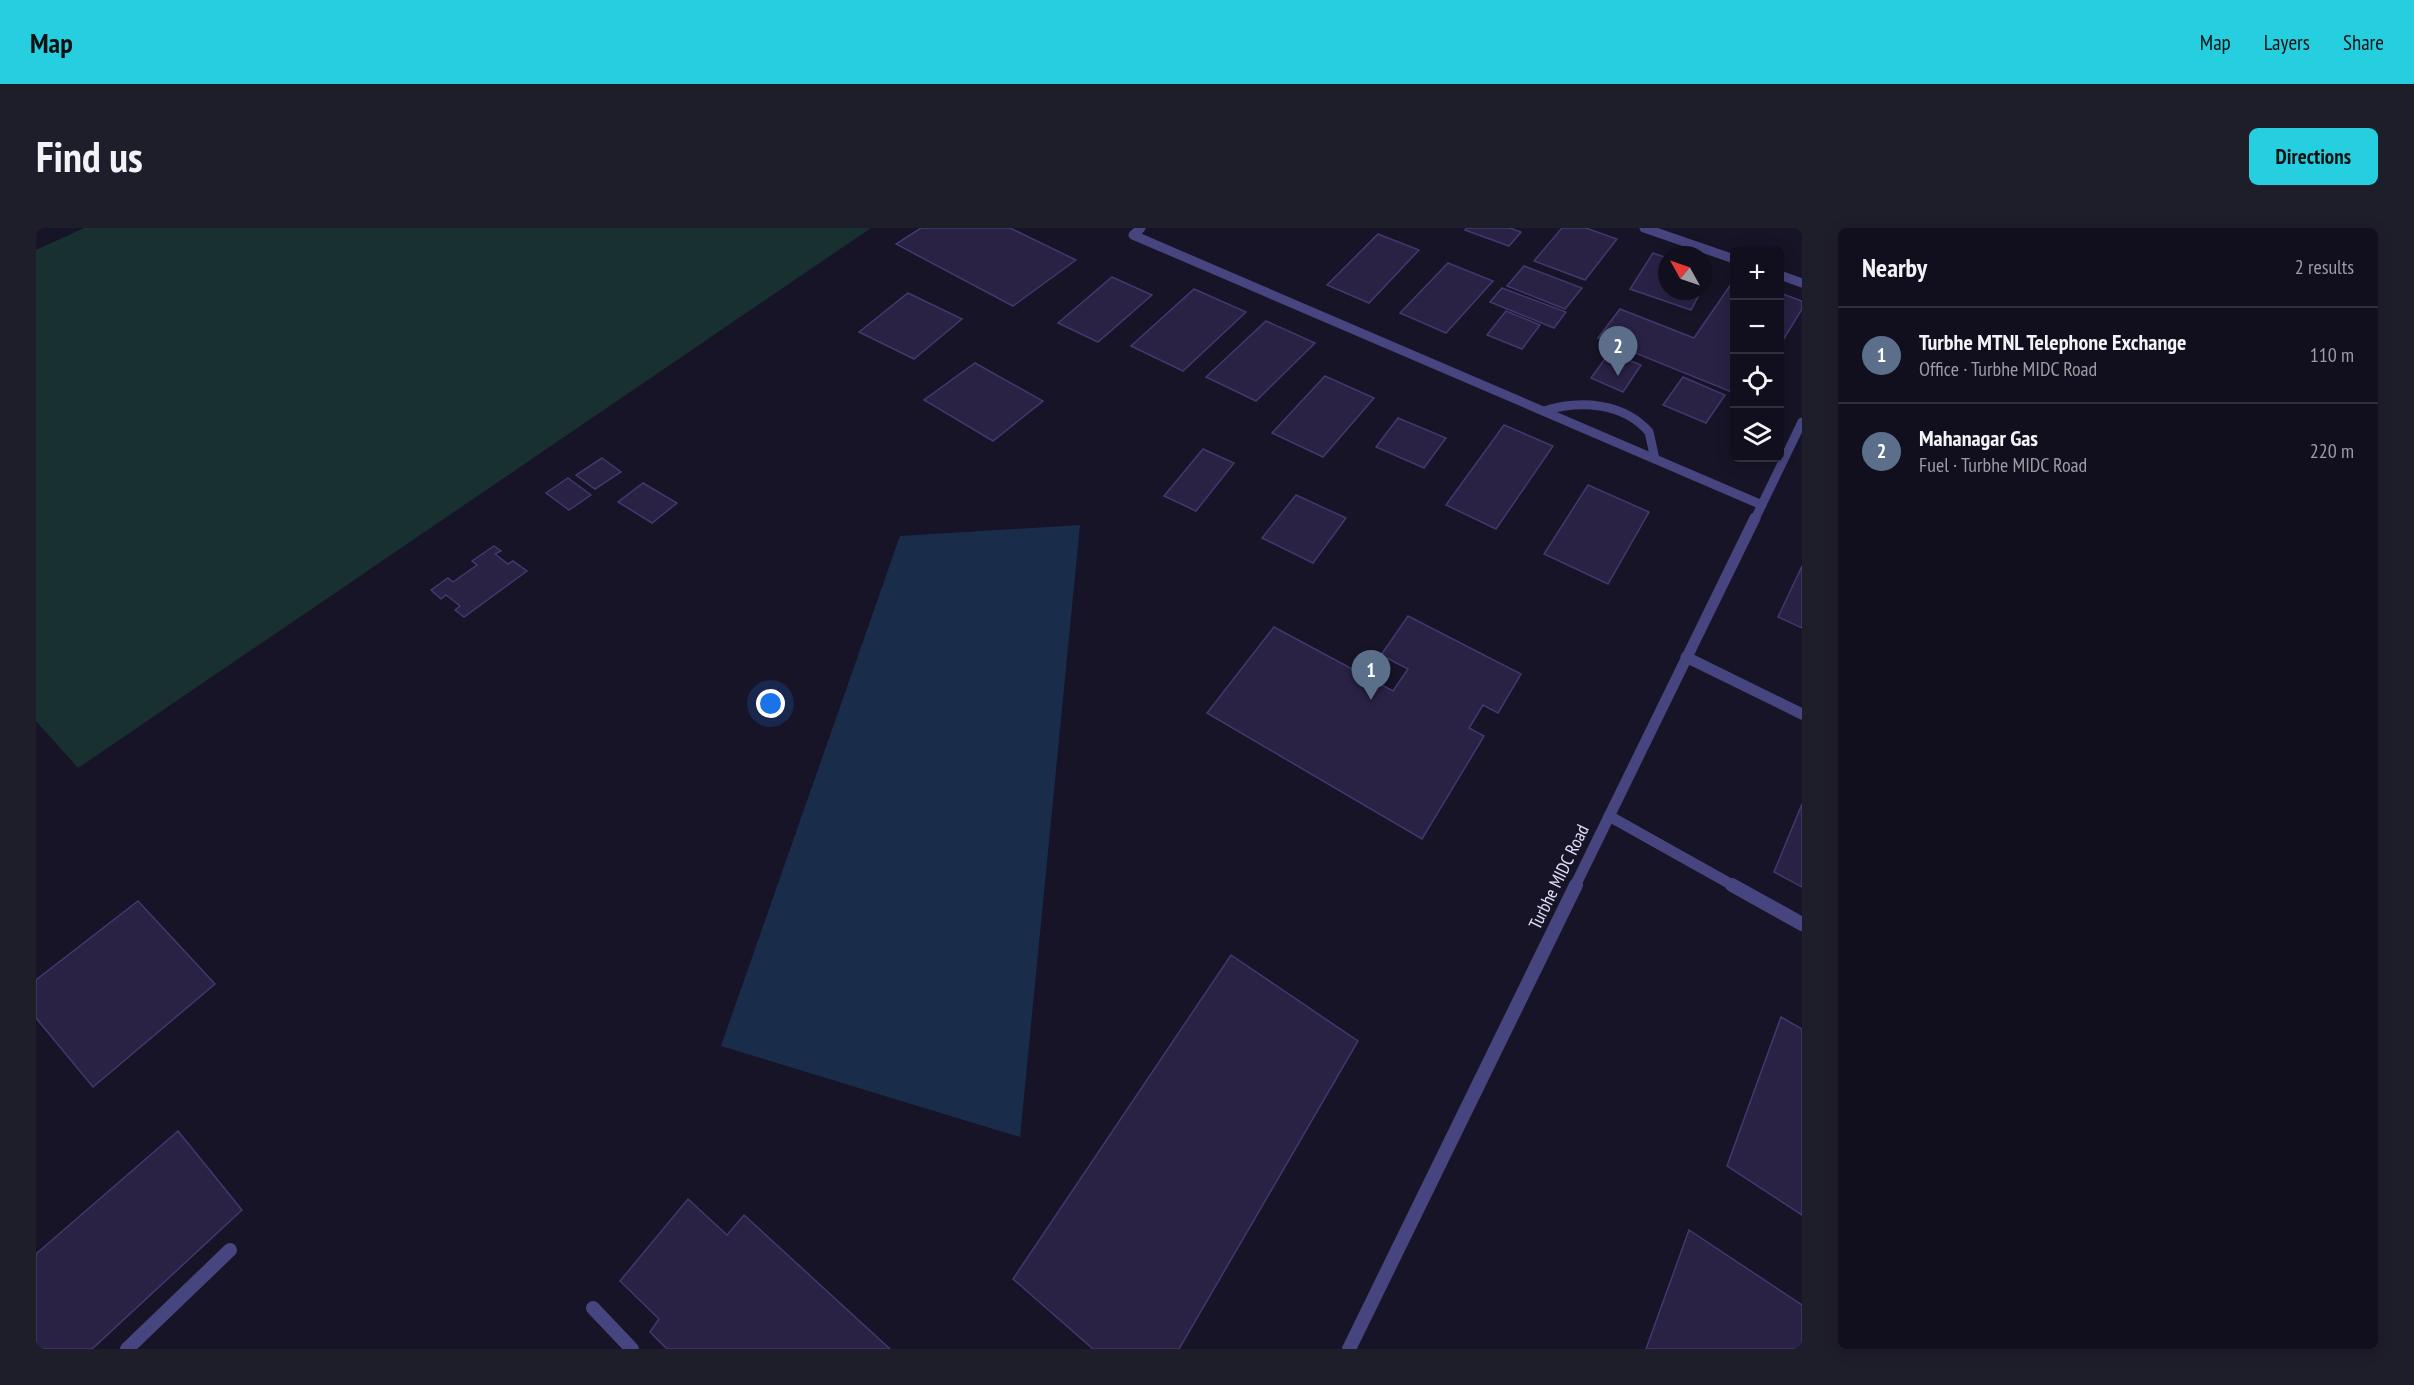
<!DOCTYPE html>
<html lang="en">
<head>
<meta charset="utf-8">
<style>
  body { margin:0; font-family:"PT Sans Narrow",sans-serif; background:#1e1d2a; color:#f1f3f6 }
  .controls { position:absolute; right:18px; top:18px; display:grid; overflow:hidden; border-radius:9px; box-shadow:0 3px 15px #0003 }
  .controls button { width:54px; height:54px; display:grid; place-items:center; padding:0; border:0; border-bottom:2px solid #302f3b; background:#110f1d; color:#f1f3f6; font:30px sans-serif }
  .compass { position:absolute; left:1622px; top:18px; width:54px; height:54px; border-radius:50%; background:#110f1d; box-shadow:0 3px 15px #0003; rotate:310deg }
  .you { position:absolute; left:735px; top:476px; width:21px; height:21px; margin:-15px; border:4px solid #fff; border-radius:50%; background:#1a73e8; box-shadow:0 0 0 9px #1a73e833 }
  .badge { display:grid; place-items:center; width:39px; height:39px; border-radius:50%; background:#25cfe0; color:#fff; font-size:20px; font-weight:700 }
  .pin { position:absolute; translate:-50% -50px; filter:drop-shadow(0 2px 3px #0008) }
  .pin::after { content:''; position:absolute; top:32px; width:21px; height:18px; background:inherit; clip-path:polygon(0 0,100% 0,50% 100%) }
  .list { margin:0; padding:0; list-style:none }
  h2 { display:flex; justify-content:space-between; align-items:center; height:78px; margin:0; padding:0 24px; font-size:26px }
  h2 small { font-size:20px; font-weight:400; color:#9c9ca4 }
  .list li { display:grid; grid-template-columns:39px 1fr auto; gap:18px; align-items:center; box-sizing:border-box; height:96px; padding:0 24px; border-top:2px solid #302f3b }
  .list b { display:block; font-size:22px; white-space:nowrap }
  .list p { margin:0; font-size:20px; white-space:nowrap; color:#9c9ca4 }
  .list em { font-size:20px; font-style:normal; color:#9c9ca4 }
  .icon { flex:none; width:33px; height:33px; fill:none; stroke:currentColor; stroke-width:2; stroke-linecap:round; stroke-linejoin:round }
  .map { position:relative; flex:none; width:1766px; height:1121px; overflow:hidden; border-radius:9px }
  header { display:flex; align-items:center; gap:36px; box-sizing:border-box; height:84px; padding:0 30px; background:#25cfe0; color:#111 }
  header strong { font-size:28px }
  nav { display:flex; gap:33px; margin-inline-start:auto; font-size:21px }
  .intro { display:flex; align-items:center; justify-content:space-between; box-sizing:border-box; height:144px; padding:0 36px }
  h1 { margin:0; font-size:42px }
  .button { padding:15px 27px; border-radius:9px; background:#25cfe0; color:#111; font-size:21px; font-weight:700 }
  main { display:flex; gap:36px; padding:0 36px }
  aside { flex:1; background:#110f1d; border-radius:9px; box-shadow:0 3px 15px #0003 }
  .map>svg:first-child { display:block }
</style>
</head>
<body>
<header>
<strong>Map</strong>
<nav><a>Map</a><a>Layers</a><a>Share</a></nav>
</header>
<div class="intro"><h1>Find us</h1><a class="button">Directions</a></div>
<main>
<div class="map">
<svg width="1766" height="1121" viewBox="0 0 1766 1121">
  <rect width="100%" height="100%" fill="#171427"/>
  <!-- green -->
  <path fill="#18302f" d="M48 0H835L42 540 0 493V22Z"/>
  <!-- water -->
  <path fill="#192d4b" d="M1044 297 984 909 685 818 864 308Z"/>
  <!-- building -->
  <g fill="#292245" stroke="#42386e" stroke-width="1.5">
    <path d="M885 0H974L1040 32 977 78 860 16Z"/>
    <path d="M1430 0H1474L1485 4 1473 18 1429 2Z"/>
    <path d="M1526 0H1550L1581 11 1549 52 1498 33Z"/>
    <path d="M1342 6 1383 22 1333 75 1291 57Z"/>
    <path d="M1617 25 1631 30V63H1665L1655 82 1594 61Z"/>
    <path d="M1412 35 1457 53 1410 105 1364 85Z"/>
    <path d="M1488 38 1546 60 1529 81 1471 58Z"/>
    <path d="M1076 49 1116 67 1062 114 1022 95Z"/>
    <path d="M1698 52V165L1562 110 1584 81 1658 110Z"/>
    <path d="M1466 60 1530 84 1518 100 1454 74Z"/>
    <path d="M1158 61 1210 84 1147 143 1095 118Z"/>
    <path d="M872 65 926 91 878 131 823 104Z"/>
    <path d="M1744 65 1766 73V81L1744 117Z"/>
    <path d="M1470 83 1504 97 1486 121 1451 107Z"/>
    <path d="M1230 93 1279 115 1220 173 1170 149Z"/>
    <path d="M1574 124 1605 137 1587 164 1555 150Z"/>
    <path d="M939 135 1007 173 957 213 888 172Z"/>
    <path d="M1289 148 1338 170 1287 229 1236 205Z"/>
    <path d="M1647 149 1689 167 1670 195 1627 177Z"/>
    <path d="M1362 190 1410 210 1388 240 1340 219Z"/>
    <path d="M1468 197 1517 218 1460 301 1410 277Z"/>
    <path d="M1167 221 1198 235 1160 283 1128 268Z"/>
    <path d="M566 230 585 244 559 261 540 247Z"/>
    <path d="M532 250 555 267 533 282 510 265Z"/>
    <path d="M607 255 641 275 616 295 582 274Z"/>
    <path d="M1552 257 1613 284 1572 356 1508 326Z"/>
    <path d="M1260 267 1310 290 1277 335 1226 310Z"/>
    <path d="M458 318 465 323 459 326 472 336 477 333 491 343 428 389 419 382 424 378 410 367 405 371 395 362 412 350 417 354 441 337 436 333Z"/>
    <path d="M1766 338V400L1742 389Z"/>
    <path d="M1372 388 1485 446 1462 485 1447 477 1433 500 1448 508 1386 611 1171 485 1238 399 1357 463 1372 441 1345 427Z"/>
    <path d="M1766 576V659L1738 644Z"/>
    <path d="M102 673 179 756 57 859 0 790V752Z"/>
    <path d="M1195 727 1322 813 1143 1121H1057L977 1051Z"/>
    <path d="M1745 789 1766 801V987L1691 938Z"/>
    <path d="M142 903 206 982 56 1121H0V1026Z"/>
    <path d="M652 971 691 1007 708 987 854 1121H631L614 1104 623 1091 584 1053Z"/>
    <path d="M1653 1002 1766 1077V1121H1610Z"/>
  </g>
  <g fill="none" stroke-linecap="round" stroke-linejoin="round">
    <!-- service-far2 -->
    <g stroke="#47457f" stroke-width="9">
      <path d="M1105 0 1097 7 1726 277"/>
      <path d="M1608 0 1698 31"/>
      <path d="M1744 47 1766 55"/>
      <path d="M1508 183C1543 172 1587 174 1613 204L1619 231"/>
    </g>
    <!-- service-far1 -->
    <g stroke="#47457f" stroke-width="11">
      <path d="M1650 429 1766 486"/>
      <path d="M1573 588 1698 658"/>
    </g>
    <!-- service -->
    <g stroke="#47457f" stroke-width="14">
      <path d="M1696 657 1766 696"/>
      <path d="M557 1080 596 1121"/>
      <path d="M91 1121 194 1022"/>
    </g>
    <!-- tertiary-far2 -->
    <path stroke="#47457f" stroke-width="9" d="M1719 291 1766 194"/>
    <!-- tertiary-far1 -->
    <path stroke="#47457f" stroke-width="11" d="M1539 658 1719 290"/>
    <!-- tertiary -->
    <path stroke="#47457f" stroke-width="14" d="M1313 1121 1540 657"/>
  </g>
  <g text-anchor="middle" stroke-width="5" stroke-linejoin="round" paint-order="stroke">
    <!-- street labels -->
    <g font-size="18" fill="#e1defa" stroke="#171427">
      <text transform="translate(1523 649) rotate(-64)" y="6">Turbhe MIDC Road</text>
    </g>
  </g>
</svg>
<div class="controls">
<button>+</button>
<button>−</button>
<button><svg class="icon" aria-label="locate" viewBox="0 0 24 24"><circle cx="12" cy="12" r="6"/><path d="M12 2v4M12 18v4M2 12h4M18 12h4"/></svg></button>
<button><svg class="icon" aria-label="layers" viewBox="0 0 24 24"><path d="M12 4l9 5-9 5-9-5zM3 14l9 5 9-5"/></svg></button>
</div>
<svg class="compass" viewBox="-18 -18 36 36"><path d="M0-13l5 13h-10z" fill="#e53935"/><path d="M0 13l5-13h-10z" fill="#9c9ca4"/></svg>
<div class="you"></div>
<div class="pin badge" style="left:1335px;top:472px;background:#5c6f8a">1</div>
<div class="pin badge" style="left:1582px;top:148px;background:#5c6f8a">2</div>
</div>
<aside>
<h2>Nearby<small>2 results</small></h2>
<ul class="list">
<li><span class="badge" style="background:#5c6f8a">1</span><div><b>Turbhe MTNL Telephone Exchange</b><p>Office · Turbhe MIDC Road</p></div><em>110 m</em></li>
<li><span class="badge" style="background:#5c6f8a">2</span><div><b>Mahanagar Gas</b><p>Fuel · Turbhe MIDC Road</p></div><em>220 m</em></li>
</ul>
</aside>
</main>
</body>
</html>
